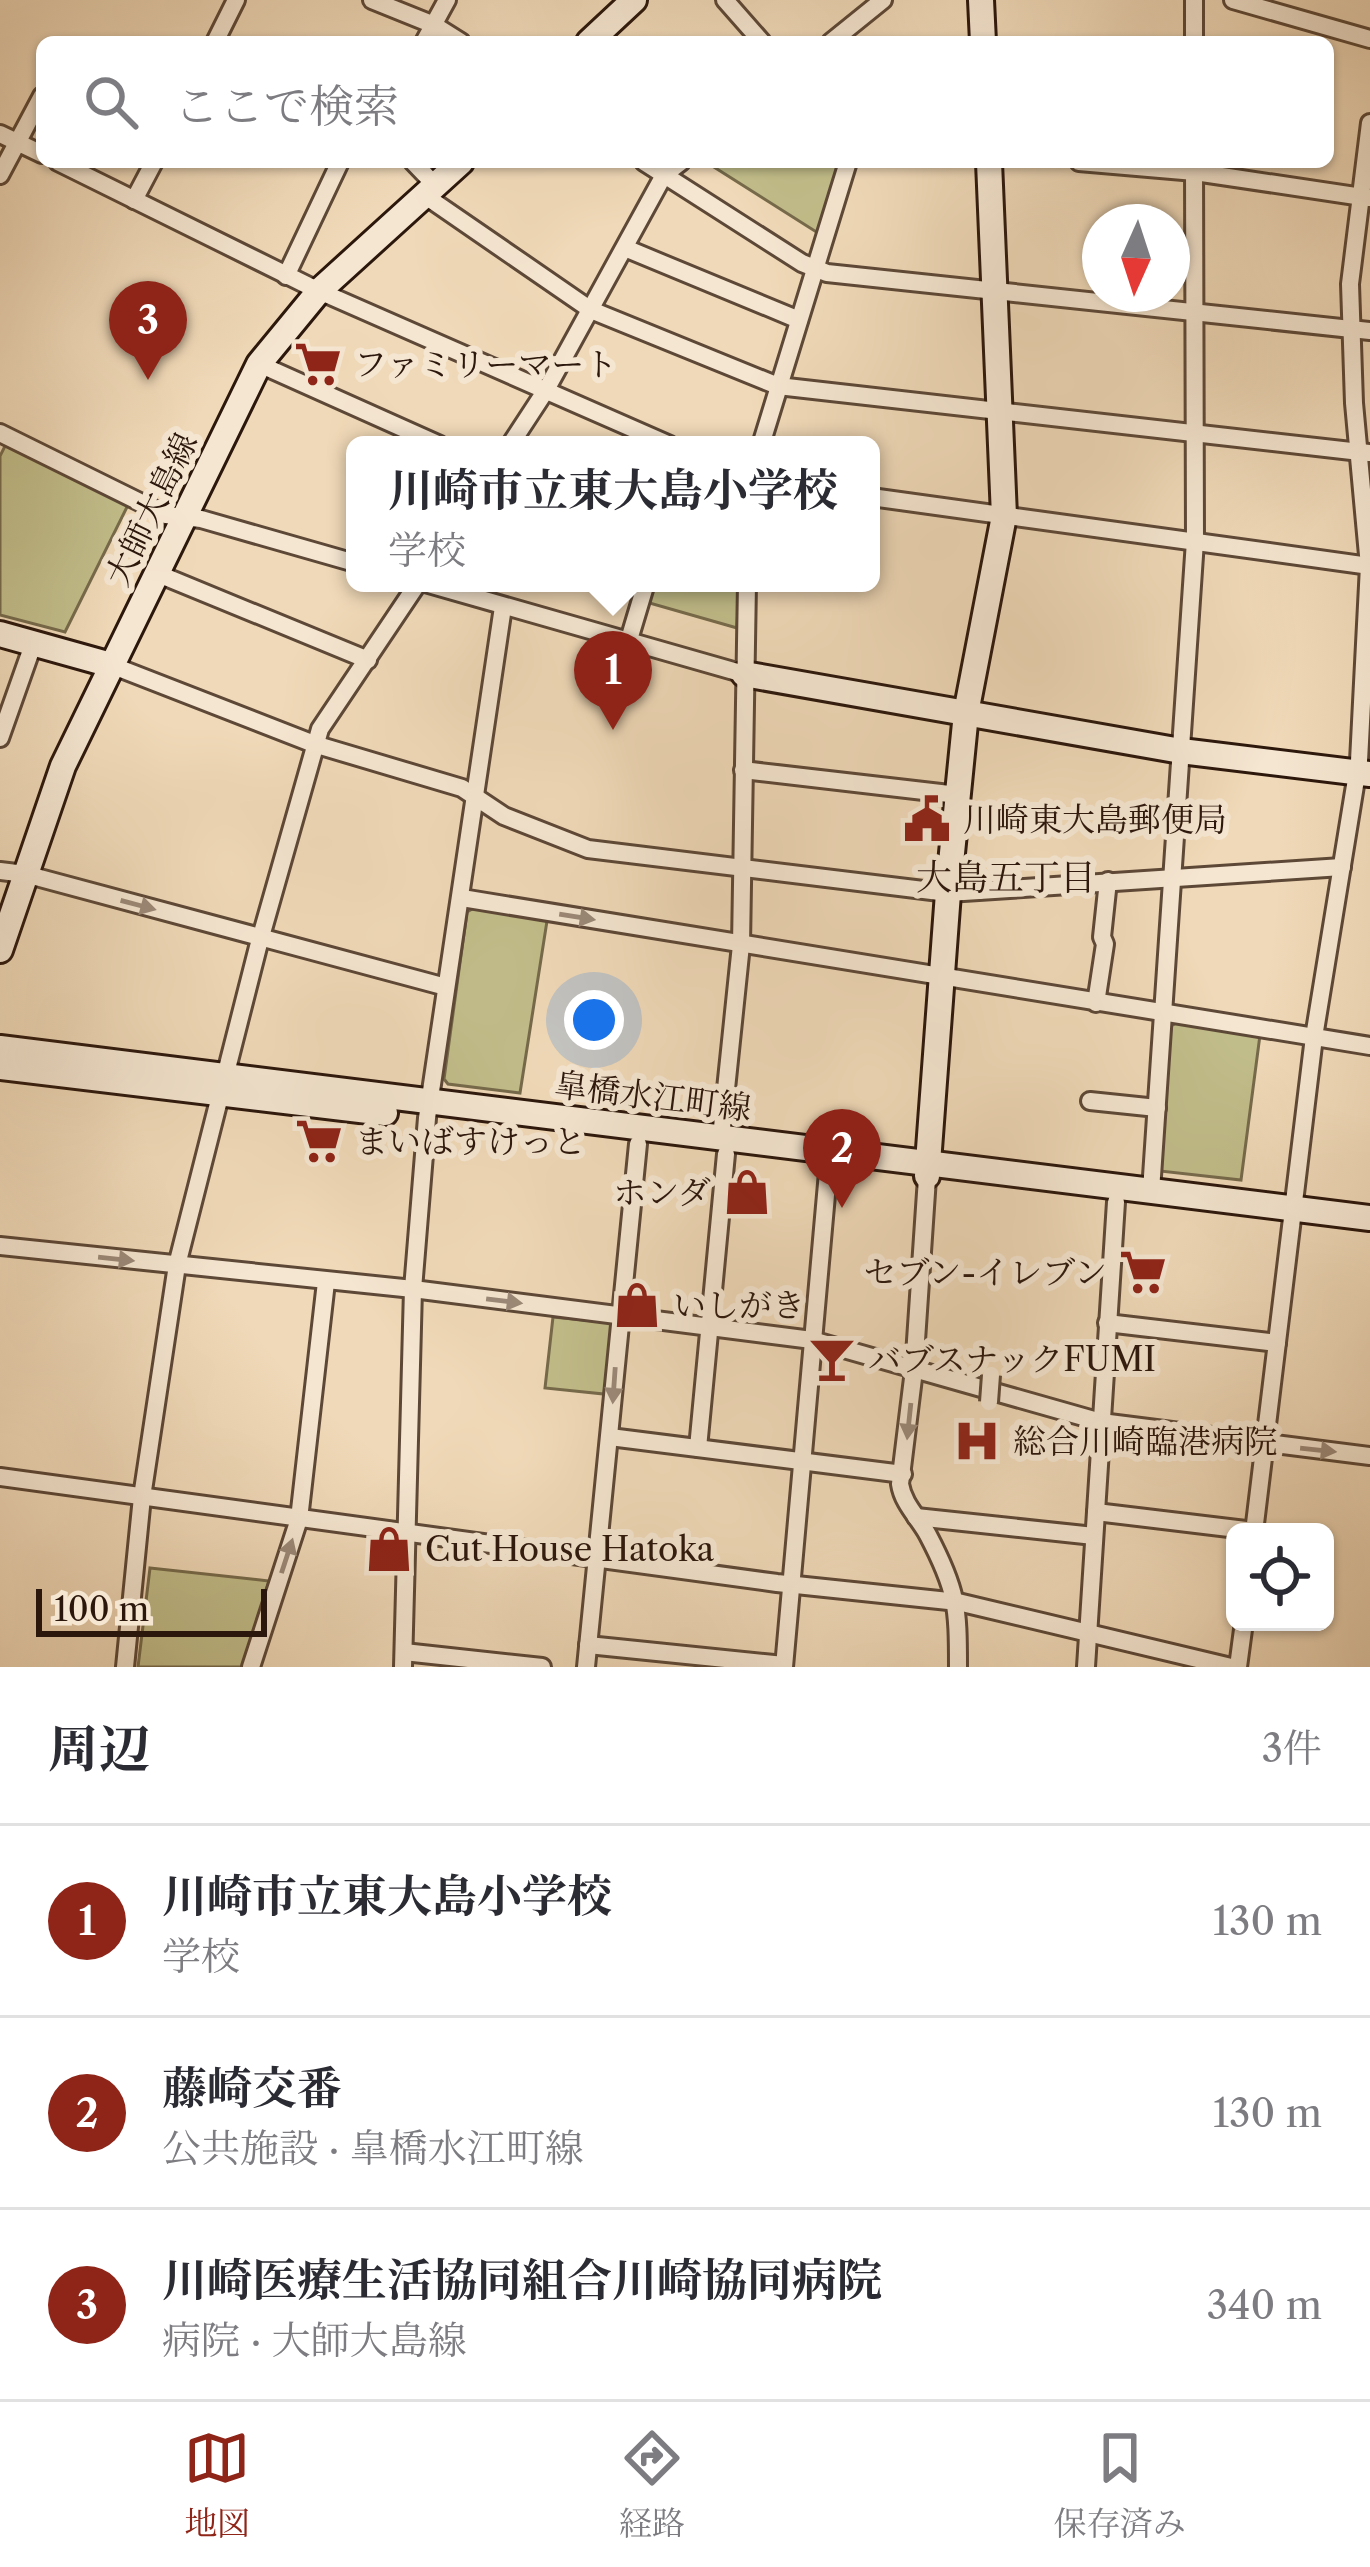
<!DOCTYPE html>
<html lang="ja">
<head>
<meta charset="utf-8">
<style>
  body { margin:0; font-family:"Libre Caslon Text","Noto Serif JP",serif; background:#f2f2f3; color:#2b2b33 }
  .controls { position:absolute; right:36px; bottom:36px; display:grid; overflow:hidden; border-radius:18px; box-shadow:0 3px 9px #0004 }
  .controls button { width:108px; height:108px; display:grid; place-items:center; padding:0; border:0; border-bottom:3px solid #e1e1e2; background:#fff; color:#2b2b33; font:60px sans-serif }
  .compass { position:absolute; left:1082px; top:204px; width:108px; height:108px; border-radius:50%; background:#fff; box-shadow:0 3px 9px #0004; rotate:183deg }
  .scale { position:absolute; left:36px; bottom:30px; width:231px; box-sizing:border-box; padding-left:12px; border:6px solid #2c170c; border-top:0; font-size:33px; line-height:42px; white-space:nowrap; color:#2c170c; -webkit-text-stroke:9px #f5e6d1; paint-order:stroke }
  .you { position:absolute; left:594px; top:1020px; width:42px; height:42px; margin:-30px; border:9px solid #fff; border-radius:50%; background:#1a73e8; box-shadow:0 0 0 18px #1a73e833 }
  .badge { display:grid; place-items:center; width:78px; height:78px; border-radius:50%; background:#8f2418; color:#fff; font-size:39px; font-weight:700 }
  .pin { position:absolute; translate:-50% -99px; filter:drop-shadow(0 3px 6px #0008) }
  .pin::after { content:''; position:absolute; top:63px; width:42px; height:36px; background:inherit; clip-path:polygon(0 0,100% 0,50% 100%) }
  .popup { position:absolute; left:346px; top:436px; width:534px; height:156px; box-sizing:border-box; display:grid; place-content:center; border-radius:18px; background:#fff; filter:drop-shadow(0 3px 9px #0005); font-size:39px; white-space:nowrap; color:#7c7c81 }
  .popup b { font-size:45px; color:#2b2b33 }
  .popup::after { content:''; position:absolute; left:50%; top:100%; margin-left:-24px; border:24px solid transparent; border-top-color:#fff }
  .list { margin:0; padding:0; list-style:none }
  h2 { display:flex; justify-content:space-between; align-items:center; height:156px; margin:0; padding:0 48px; font-size:51px }
  h2 small { font-size:39px; font-weight:400; color:#7c7c81 }
  .list li { display:grid; grid-template-columns:78px 1fr auto; gap:36px; align-items:center; box-sizing:border-box; height:192px; padding:0 48px; border-top:3px solid #e1e1e2 }
  .list b { display:block; font-size:45px; white-space:nowrap }
  .list p { margin:0; font-size:39px; white-space:nowrap; color:#7c7c81 }
  .list em { font-size:39px; font-style:normal; color:#7c7c81 }
  .icon { flex:none; width:66px; height:66px; fill:none; stroke:currentColor; stroke-width:2; stroke-linecap:round; stroke-linejoin:round }
  .map { position:relative; flex:none; width:1370px; height:1667px; overflow:hidden }
  .search { position:absolute; background:#fff; box-shadow:0 3px 9px #0004; left:36px; right:36px; top:36px; height:132px; display:flex; align-items:center; gap:30px; box-sizing:border-box; padding:0 42px; border-radius:18px; color:#7c7c81; font-size:45px }
  .sheet { height:732px; background:#fff }
  nav { display:flex; justify-content:space-around; align-items:center; box-sizing:border-box; height:168px; border-top:3px solid #e1e1e2; background:#fff; font-size:33px; color:#7c7c81 }
  nav a { display:grid; justify-items:center; gap:6px }
  nav .on { color:#8f2418 }
  .map>svg:first-child { display:block }
</style>
</head>
<body>
<div class="map">
<svg width="1370" height="1667" viewBox="0 0 1370 1667">
  <rect width="100%" height="100%" fill="#f0d9b8"/>
  <filter id="stains"><feTurbulence type="fractalNoise" baseFrequency=".00167" numOctaves="4"/><feColorMatrix values="0 0 0 0 .2 0 0 0 0 .09 0 0 0 0 .02 0 0 0 .5 -.17"/></filter>
  <radialGradient id="worn" r=".72"><stop offset=".6" stop-color="#630" stop-opacity="0"/><stop offset="1" stop-color="#630" stop-opacity=".3"/></radialGradient>
  <!-- green -->
  <g fill="#c1bd8a" stroke="#766a4b" stroke-width="3">
    <path d="M706 162H839L818 233Z"/>
    <path d="M7 442 128 505 65 632 0 615V456Z"/>
    <path d="M652 583H739L737 628 646 602Z"/>
    <path d="M474 908 547 921 520 1093 448 1084 444 1079 467 912Z"/>
    <path d="M1178 1022 1260 1035 1241 1180 1160 1171 1171 1026Z"/>
    <path d="M553 1317 614 1323 604 1394 545 1388Z"/>
    <path d="M150 1568 269 1581 243 1667H138Z"/>
  </g>
  <g fill="none" stroke-linecap="round" stroke-linejoin="round">
    <defs>
      <g id="street">
        <path d="M372 0 434 25 461 42"/>
        <path d="M725 0 762 42"/>
        <path d="M1233 0 1370 39"/>
        <path d="M215 42 236 0"/>
        <path d="M424 42 447 0"/>
        <path d="M831 42 883 0"/>
        <path d="M1194 42V0"/>
        <path d="M0 134 42 154"/>
        <path d="M58 162 319 291 670 445"/>
        <path d="M413 162 435 185"/>
        <path d="M644 162 802 263 827 273 1370 331"/>
        <path d="M1079 162 1195 172 1369 198"/>
        <path d="M0 175 42 96"/>
        <path d="M424 195 591 310 778 386 1369 453"/>
        <path d="M134 200 154 162"/>
        <path d="M625 248 799 320"/>
        <path d="M286 276 340 162"/>
        <path d="M259 364 440 445"/>
        <path d="M0 433 166 515 201 519 355 563"/>
        <path d="M510 445 546 390 664 175 681 162"/>
        <path d="M761 445 848 162"/>
        <path d="M871 497 1370 566"/>
        <path d="M156 573 368 660"/>
        <path d="M425 583 744 674"/>
        <path d="M628 643 646 583"/>
        <path d="M111 665 314 744 462 788 504 816 588 849 948 893 1342 867"/>
        <path d="M0 738 34 642"/>
        <path d="M743 770 958 795"/>
        <path d="M0 871 25 874 446 987"/>
        <path d="M462 898 1370 1046"/>
        <path d="M1096 1003 1105 944 1102 937 1108 881"/>
        <path d="M1090 1101 1157 1108"/>
        <path d="M721 1137 741 945 747 583"/>
        <path d="M927 1178 914 1370 900 1484C903 1504 919 1518 928 1535 957 1590 958 1607 958 1667"/>
        <path d="M1151 1191 1195 541 1194 162"/>
        <path d="M0 1246 413 1289 812 1340 1101 1422 1370 1456"/>
        <path d="M1107 1323 1277 1343"/>
        <path d="M610 1437 903 1474"/>
        <path d="M698 1448 726 1154"/>
        <path d="M0 1477 777 1583 958 1602 1231 1667"/>
        <path d="M1096 1512 1254 1531"/>
        <path d="M916 1517 1094 1536"/>
        <path d="M1254 1532 1314 1037 1359 761 1369 566 1354 403 1350 284 1370 123"/>
        <path d="M588 1645 784 1665"/>
        <path d="M404 1652 542 1667"/>
        <path d="M125 1667 142 1497 177 1265 258 947 320 729 418 583"/>
        <path d="M251 1667 299 1519 326 1282"/>
        <path d="M403 1667 413 1289 427 1118 503 607"/>
        <path d="M586 1667 638 1144"/>
        <path d="M784 1667 830 1150"/>
        <path d="M1086 1667 1116 1202"/>
        <path d="M1238 1667 1244 1622"/>
      </g>
      <g id="secondary">
        <path d="M981 0 983 42"/>
        <path d="M589 42 634 0"/>
        <path d="M0 634 111 665"/>
        <path d="M744 674 1181 751 1370 774"/>
        <path d="M0 950 63 766 259 364 319 291 461 162"/>
        <path d="M0 1048 1370 1218"/>
        <path d="M0 1067 385 1113"/>
        <path d="M927 1176 948 893 966 713 1004 516 989 162"/>
      </g>
    </defs>
    <!-- street casing -->
    <use href="#street" stroke="#5d4837" stroke-width="22"/>
    <!-- secondary casing -->
    <use href="#secondary" stroke="#2c170c" stroke-width="30"/>
    <!-- street -->
    <use href="#street" stroke="#f5e6d1" stroke-width="16"/>
    <!-- secondary -->
    <use href="#secondary" stroke="#f5e6d1" stroke-width="24"/>
    <defs>
      <path id="street-bridge" d="M989 1402 991 1375"/>
    </defs>
    <!-- street-bridge casing -->
    <use href="#street-bridge" stroke="#5d4837" stroke-width="22" stroke-linecap="butt"/>
    <!-- street-bridge -->
    <use href="#street-bridge" stroke="#f5e6d1" stroke-width="16"/>
  </g>
  <!-- one-way arrows -->
  <defs><path id="oneway-solid" d="M-6-.8H1V-3.2L6.5 0L1 3.2V.8H-6Z" transform="scale(3)"/></defs>
  <g fill="#9b8978">
    <use href="#oneway-solid" transform="translate(138 905) rotate(15)"/>
    <use href="#oneway-solid" transform="translate(577 917) rotate(9)"/>
    <use href="#oneway-solid" transform="translate(116 1259) rotate(6)"/>
    <use href="#oneway-solid" transform="translate(504 1301) rotate(7)"/>
    <use href="#oneway-solid" transform="translate(614 1385) rotate(94)"/>
    <use href="#oneway-solid" transform="translate(909 1421) rotate(96)"/>
    <use href="#oneway-solid" transform="translate(1318 1450) rotate(6)"/>
    <use href="#oneway-solid" transform="translate(287 1556) rotate(-72)"/>
  </g>
  <!-- icons -->
  <defs>
    <symbol id="supermarket-bare" viewBox="-9 -9 18 18"><path d="M-6-5.5h2.5l.6 2H6L4.5 2H-2.5L-4.4-4H-6ZM-1.5 3.2a1.3 1.3 0 1 0 .1 0ZM3 3.2a1.3 1.3 0 1 0 .1 0Z" fill="#8f2418" stroke="#f5e6d1" stroke-width="2.5" paint-order="stroke"/></symbol>
    <symbol id="civic-bare" viewBox="-9 -9 18 18"><path d="M-.6-6.5H3V-4.5H.6V-3L4-1V1h2V6H-6V1h2V-1L-.6-3ZM-1.2 2.5V6h2.4V2.5Z" fill="#8f2418" stroke="#f5e6d1" stroke-width="2.5" paint-order="stroke"/></symbol>
    <symbol id="shop-bare" viewBox="-9 -9 18 18"><path d="M-5-2.5h2.3a2.7 3.5 0 0 1 5.4 0H5L5.5 6h-11ZM-1.5-2.5h3a1.5 2.3 0 0 0-3 0Z" fill="#8f2418" stroke="#f5e6d1" stroke-width="2.5" paint-order="stroke"/></symbol>
    <symbol id="bar-bare" viewBox="-9 -9 18 18"><path d="M-6-5H6L.8 .8V4.5H3.5V6h-7V4.5H-.8V.8Z" fill="#8f2418" stroke="#f5e6d1" stroke-width="2.5" paint-order="stroke"/></symbol>
    <symbol id="hospital-bare" viewBox="-9 -9 18 18"><path d="M-5-5h3v3.5h4V-5h3V5h-3V1.5h-4V5h-3Z" fill="#8f2418" stroke="#f5e6d1" stroke-width="2.5" paint-order="stroke"/></symbol>
  </defs>
  <g fill-rule="evenodd">
    <use href="#supermarket-bare" x="285" y="331" width="66" height="66"/>
    <use href="#civic-bare" x="894" y="786" width="66" height="66"/>
    <use href="#supermarket-bare" x="286" y="1108" width="66" height="66"/>
    <use href="#shop-bare" x="714" y="1159" width="66" height="66"/>
    <use href="#supermarket-bare" x="1110" y="1239" width="66" height="66"/>
    <use href="#shop-bare" x="604" y="1272" width="66" height="66"/>
    <use href="#bar-bare" x="799" y="1326" width="66" height="66"/>
    <use href="#hospital-bare" x="944" y="1408" width="66" height="66"/>
    <use href="#shop-bare" x="356" y="1516" width="66" height="66"/>
  </g>
  <g text-anchor="middle" stroke-width="12" stroke-linejoin="round" paint-order="stroke">
    <!-- poi labels -->
    <g font-size="33" fill="#2c170c" stroke="#f5e6d1" text-anchor="start">
      <text x="354" y="376">ファミリーマート</text>
      <text x="963" y="831">川崎東大島郵便局</text>
      <text x="355" y="1153">まいばすけっと</text>
      <text x="711" y="1204" text-anchor="end">ホンダ</text>
      <text x="1107" y="1284" text-anchor="end">セブン-イレブン</text>
      <text x="673" y="1317">いしがき</text>
      <text x="868" y="1371">バブスナックFUMI</text>
      <text x="1013" y="1453">総合川崎臨港病院</text>
      <text x="425" y="1561">Cut House Hatoka</text>
    </g>
    <!-- street labels -->
    <g font-size="33" fill="#2c170c" stroke="#f5e6d1">
      <text transform="translate(151 509) rotate(-64)" y="12">大師大島線</text>
      <text transform="translate(653 1096) rotate(7)" y="12">皐橋水江町線</text>
    </g>
    <!-- neighbourhood labels -->
    <g font-size="36" fill="#2c170c" stroke="#f5e6d1">
      <text x="1006" y="890">大島五丁目</text>
    </g>
  </g>
  <rect width="100%" height="100%" filter="url(#stains)"/>
  <rect width="100%" height="100%" fill="url(#worn)"/>
</svg>
<div class="controls">
<button><svg class="icon" aria-label="locate" viewBox="0 0 24 24"><circle cx="12" cy="12" r="6"/><path d="M12 2v4M12 18v4M2 12h4M18 12h4"/></svg></button>
</div>
<svg class="compass" viewBox="-18 -18 36 36"><path d="M0-13l5 13h-10z" fill="#e53935"/><path d="M0 13l5-13h-10z" fill="#7c7c81"/></svg>
<div class="scale">100 m</div>
<div class="you"></div>
<div class="pin badge" style="left:613px;top:730px">1</div>
<div class="popup"><b>川崎市立東大島小学校</b>学校</div>
<div class="pin badge" style="left:842px;top:1208px">2</div>
<div class="pin badge" style="left:148px;top:380px">3</div>
<div class="search"><svg class="icon" aria-label="search" viewBox="0 0 24 24"><circle cx="10" cy="10" r="6"/><path d="M15 15l6 6"/></svg>ここで検索</div>
</div>
<section class="sheet">
<h2>周辺<small>3件</small></h2>
<ul class="list">
<li><span class="badge">1</span><div><b>川崎市立東大島小学校</b><p>学校</p></div><em>130 m</em></li>
<li><span class="badge">2</span><div><b>藤崎交番</b><p>公共施設 · 皐橋水江町線</p></div><em>130 m</em></li>
<li><span class="badge">3</span><div><b>川崎医療生活協同組合川崎協同病院</b><p>病院 · 大師大島線</p></div><em>340 m</em></li>
</ul>
</section>
<nav>
<a class="on"><svg class="icon" aria-label="map" viewBox="0 0 24 24"><path d="M3 6l6-2 6 2 6-2v14l-6 2-6-2-6 2zM9 4v14M15 6v14"/></svg>地図</a>
<a><svg class="icon" aria-label="directions" viewBox="0 0 24 24"><path d="M12 3l9 9-9 9-9-9zM9 14v-3h6M13 9l2 2-2 2"/></svg>経路</a>
<a><svg class="icon" aria-label="saved" viewBox="0 0 24 24"><path d="M7 4h10v16l-5-4-5 4z"/></svg>保存済み</a>
</nav>
</body>
</html>
